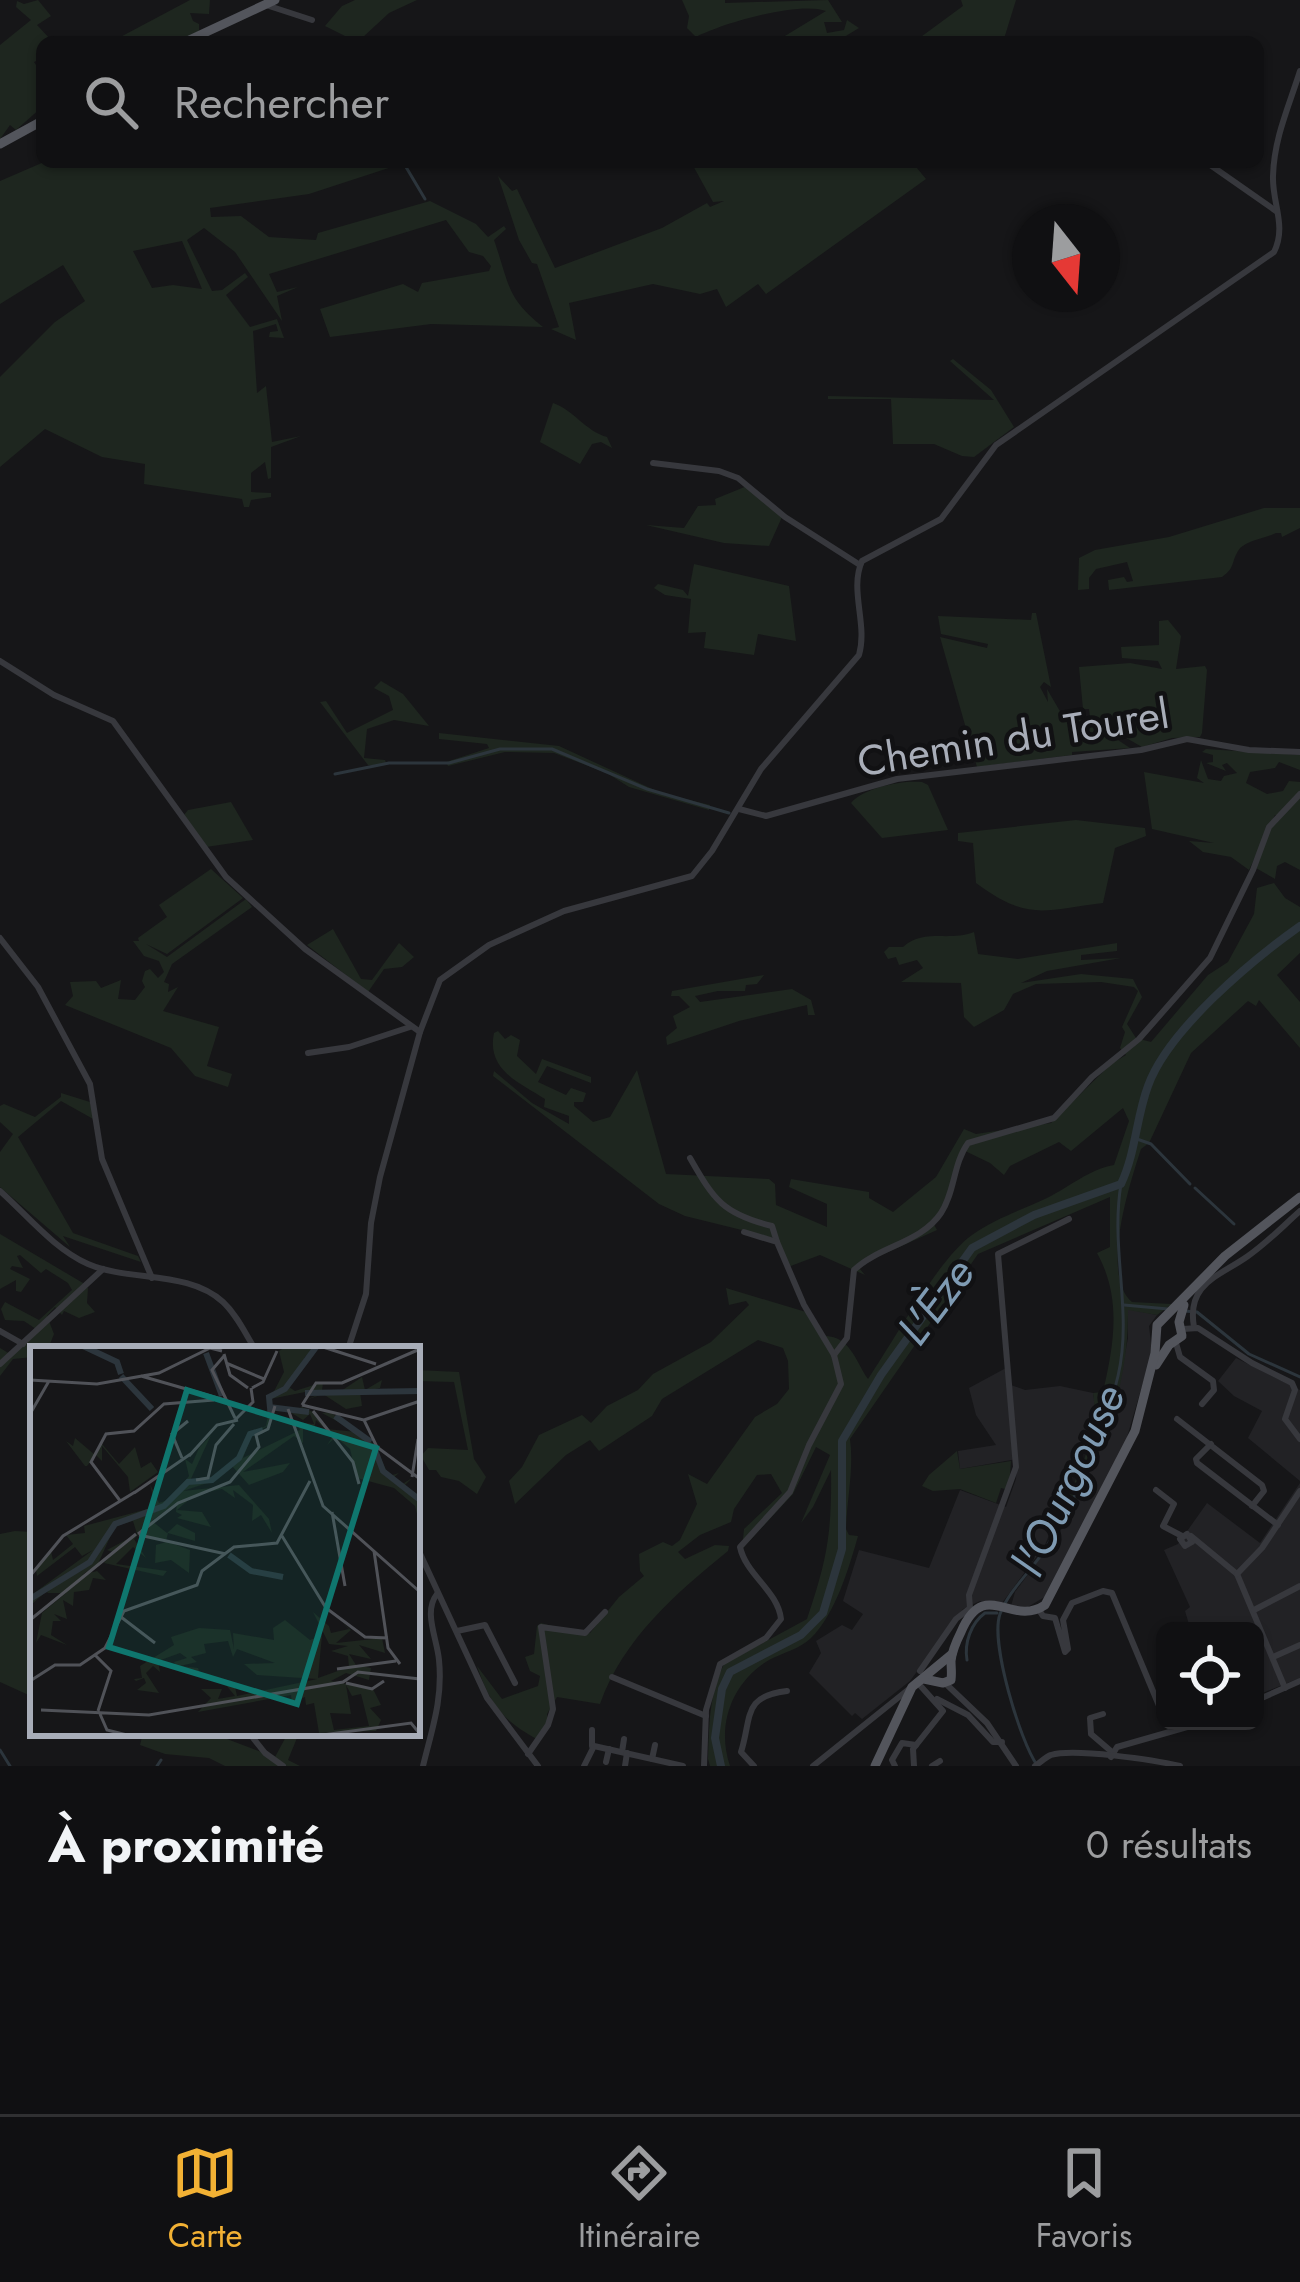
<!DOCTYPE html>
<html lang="fr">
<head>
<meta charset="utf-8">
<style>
  body { margin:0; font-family:Jost,sans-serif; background:#19191b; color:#f1f3f6 }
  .controls { position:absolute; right:36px; bottom:36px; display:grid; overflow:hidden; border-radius:18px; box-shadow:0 3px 9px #0004 }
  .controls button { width:108px; height:108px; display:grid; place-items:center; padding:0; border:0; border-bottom:3px solid #303032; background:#101012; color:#f1f3f6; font:60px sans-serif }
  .compass { position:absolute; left:1012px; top:204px; width:108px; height:108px; border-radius:50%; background:#101012; box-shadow:0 3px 9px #0004; rotate:163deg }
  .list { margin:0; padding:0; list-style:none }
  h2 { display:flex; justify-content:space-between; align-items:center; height:156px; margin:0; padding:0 48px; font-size:51px }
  h2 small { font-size:39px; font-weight:400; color:#9c9d9f }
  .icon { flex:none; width:66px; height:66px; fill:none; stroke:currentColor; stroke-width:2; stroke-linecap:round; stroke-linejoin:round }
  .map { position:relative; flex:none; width:1300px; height:1766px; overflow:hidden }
  .search { position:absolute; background:#101012; box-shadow:0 3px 9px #0004; left:36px; right:36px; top:36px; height:132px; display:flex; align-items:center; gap:30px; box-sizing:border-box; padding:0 42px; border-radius:18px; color:#9c9d9f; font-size:45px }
  .sheet { height:348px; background:#101012 }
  nav { display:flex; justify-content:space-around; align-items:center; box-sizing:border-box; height:168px; border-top:3px solid #303032; background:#101012; font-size:33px; color:#9c9d9f }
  nav a { display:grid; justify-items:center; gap:6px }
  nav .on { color:#f2b134 }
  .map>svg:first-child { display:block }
</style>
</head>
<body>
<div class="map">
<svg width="1300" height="1766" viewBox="0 0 1300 1766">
  <rect width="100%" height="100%" fill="#161618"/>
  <!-- built -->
  <g fill="#222225">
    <path d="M1128 1309 1157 1315 1149 1326 1152 1352 1125 1444 1048 1595 1026 1608 1011 1606 1015 1592 1063 1527 1111 1427 1128 1338Z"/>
    <path d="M1236 1358 1300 1390V1481L1248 1438 1262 1411 1234 1396 1218 1381Z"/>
    <path d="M1006 1368 1008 1384 1025 1390 1060 1386 1093 1393 1097 1417 1045 1545 1002 1603 980 1601 963 1609 910 1681 862 1719 855 1713 852 1716 809 1673 821 1653 816 1641 842 1625 852 1630 863 1614 843 1601 859 1550 929 1568 960 1490 1006 1507 1016 1479 1017 1459 960 1469 958 1451 996 1445 976 1415 969 1388Z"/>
    <path d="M1300 1483V1678L1255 1696V1631H1191L1185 1611 1190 1607 1164 1550 1178 1544 1207 1503 1260 1543Z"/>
  </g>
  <!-- green -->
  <g fill="#1e261f" fill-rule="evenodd">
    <path d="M38 0 51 16 37 25 50 39 57 36 59 42H42V58L34 62 42 74V107L16 130 10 125 0 139V45L31 20 16 7 17 1 24 4Z"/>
    <path d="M190 0H210L209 14 190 13 193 21 199 24V31L176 42H111Z"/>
    <path d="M355 0H417L389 13 363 37 376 42 347 37 325 26 342 6Z"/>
    <path d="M682 0H725V3L828 0 842 22H824L827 33 844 30 847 20 859 28 836 42H775L826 11C799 1 723 23 696 37L687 28 689 16Z"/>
    <path d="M961 0H1016L1003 42H914L963 6Z"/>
    <path d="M44 162H407L309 194 210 208 211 217 241 216 269 237 316 240 318 233 430 201 476 224 488 237 504 226 506 229 494 240C510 286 506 297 543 327L431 324 330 337 320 309 403 284 418 292 422 283 489 271 491 266 483 256 469 252 446 220 269 274 277 292 298 287 277 296 282 321 235 252 204 228 187 240 212 291 222 290 245 273 248 277 226 295 250 327 277 319 284 338 269 337 270 332 278 331 276 324 253 331 257 393 266 386 272 442 301 436 271 447V478L268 479 265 462 251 473V492L271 493V497L251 500 249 507H244L242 499 144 484 145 464 102 457 45 429 0 467V377L55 322 85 301 63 265 0 304V181ZM182 241 202 289 173 285 152 288 133 251Z"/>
    <path d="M691 162H912L926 179 766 294 758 284 726 307 717 289 700 294 653 284 569 303 576 340 551 329 559 327 537 264 532 263 519 240 498 176 512 191 517 189 555 268 662 228 707 203 710 207 724 201 713 202Z"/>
    <path d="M953 359 991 390 1014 427 974 457 962 456 934 444H893L891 399H828V396L994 400 950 361Z"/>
    <path d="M553 403C574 410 585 431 607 437L612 448 601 442 592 444 580 464 540 442Z"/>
    <path d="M747 486 782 517 769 546 724 543 646 525 684 528 698 506 716 505 715 499Z"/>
    <path d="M1264 508H1300V528L1282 537 1281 533H1276C1265 539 1245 540 1238 551 1231 563 1235 568 1222 577L1109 590 1108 580 1124 577 1127 582 1133 581 1127 562 1096 569 1089 578V589L1078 590 1079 558 1095 550 1169 537Z"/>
    <path d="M694 564 789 586 796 641 758 634 754 655 704 648 706 632 688 633 691 599 665 595 654 588 658 584 683 590 688 596Z"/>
    <path d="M1032 613H1036L1051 687 1044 682 1040 687 1048 702 1047 689 1061 713 1088 720 1130 748 1072 752V755L977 767 940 637 987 648 988 644 941 634 938 616 1031 620Z"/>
    <path d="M1168 620 1181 636 1176 669 1205 666 1207 670 1202 733 1200 737 1172 738 1142 747 1090 717 1089 709H1083L1079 667 1130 663 1162 669 1158 661 1122 658 1121 647 1159 645V621Z"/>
    <path d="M381 681 403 694 429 726 394 720 367 729 364 758 385 760 387 765H368L320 702 326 701 347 733 393 710 389 696 374 688Z"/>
    <path d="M439 733 559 746 661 793 710 805 709 810 629 787 607 773 554 753 505 752 448 766 446 762 489 748 487 744 439 739Z"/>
    <path d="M1206 749 1300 755V770L1279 762 1275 768 1250 772 1246 783 1267 794 1283 791 1289 781 1300 782V870L1285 862 1277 866 1275 879 1256 868 1265 837 1279 816 1275 815 1249 870 1231 857 1203 852 1189 841 1214 843 1152 829 1144 772 1204 783 1197 778 1201 760 1208 779 1221 781 1224 776 1237 773 1227 763 1222 765 1226 771 1206 763 1213 762V755L1202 752Z"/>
    <path d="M922 782 928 785 948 830 882 838 851 803C863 788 901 780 922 782Z"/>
    <path d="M231 802 253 840 206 847 184 815 188 810Z"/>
    <path d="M1076 820 1145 828 1146 836 1115 848 1103 903C1043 910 1029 922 976 883L973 843 958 841V833Z"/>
    <path d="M211 869 243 898 167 954 146 944 167 957 246 899 252 907 172 964 164 982 169 984 168 992 178 987 163 1011 219 1027 207 1066 232 1074 228 1087 195 1076 171 1048 65 1005 73 996 70 982 96 981 101 988 121 980 118 999 135 1000 145 987 142 981 145 971 150 969 158 978 164 972 159 961 144 956 133 941H139L138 938 167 917 159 905Z"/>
    <path d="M1274 883 1285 898 1300 907V953L1277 975 1300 1002V1048L1259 1000 1256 1006 1248 1001 1191 1053 1149 1143 1141 1149C1130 1183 1100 1275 1132 1302L1172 1304 1157 1315 1128 1310C1129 1392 1099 1456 1063 1527L1051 1531C1071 1488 1101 1441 1093 1393L1103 1392C1114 1344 1122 1298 1097 1253L1110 1247V1197L978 1254 850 1439C854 1469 847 1498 846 1529L849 1535 858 1536C849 1568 835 1615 811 1638 800 1649 782 1653 769 1660 732 1682 716 1725 730 1766H710L708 1759C709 1725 709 1695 724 1664L807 1619C827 1560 832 1533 831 1470L813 1507 801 1523 830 1455 816 1447 793 1494 742 1549 744 1529 782 1493 771 1474 757 1475 734 1509 731 1522 700 1535 678 1552 685 1559 715 1545 729 1546 728 1551C676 1593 623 1639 600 1704L557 1697 547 1714 549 1727 537 1739C502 1720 490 1704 477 1666L502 1699 538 1686 540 1676 530 1671 525 1657 534 1654 537 1626 541 1623 582 1634 590 1633 619 1597 644 1576 640 1571 639 1554 663 1542 672 1546 680 1540 697 1504 688 1474 707 1484 755 1417 777 1404 789 1389 788 1361 783 1348 758 1340 662 1399 652 1416 599 1451 590 1440 566 1455 515 1504 509 1481 522 1467 539 1435 582 1415 591 1423 607 1406 638 1390 653 1374 711 1342 749 1305 746 1301 729 1305 726 1288 806 1312 824 1336C850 1336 855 1360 868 1379 893 1342 939 1258 972 1235 996 1218 1022 1210 1047 1198 1071 1186 1088 1170 1114 1165L1129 1121 1123 1108 1071 1151 1059 1142 1010 1166 1004 1175 990 1163 961 1149 945 1203 932 1221 937 1230 864 1263 859 1268 865 1275 820 1255 788 1267 774 1238 685 1216 659 1204 493 1076 494 1071 532 1103 569 1124V1116L544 1107 545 1099C521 1083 486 1071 494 1033L498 1031 505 1039 511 1035 520 1040 517 1056 536 1074 542 1059 591 1077V1083L547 1066 538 1082 566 1095 571 1088 586 1093 583 1102H574V1106L593 1122 610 1117 637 1070 666 1174 769 1179 775 1184 776 1205 827 1227V1204L789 1187 791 1179 869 1192V1198L893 1212 936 1177 964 1129 976 1134 1051 1123 1111 1064 1126 1055 1120 1048 1125 1032 1122 1027 1138 991 1134 987 1101 982 1036 984 1013 994 1004 1010 974 1027 964 1017 961 983 901 982 923 968 917 960 899 965 896 957 888 959 884 952 889 947H903C924 928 949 942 974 932L978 954 1018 959 1117 943V951L1081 955V960L1121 958 1047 971 1021 983 1081 974 1133 979 1142 997 1127 1024 1136 1038 1151 1042 1208 975 1228 962 1254 914 1257 888Z"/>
    <path d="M333 929 361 979 372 980 399 943 414 957 402 967 384 969 368 992 307 945Z"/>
    <path d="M764 975 757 984 746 985 745 991H718L695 996 700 1002 792 989 811 1000 815 1015H808L807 1005 739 1021 667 1045 666 1037 677 1028 673 1016 690 1007 679 996H671L672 991Z"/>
    <path d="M61 1093 90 1102 95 1120 61 1101 18 1137 73 1233 138 1256 141 1262 63 1236 70 1247 0 1187V1152L13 1134 0 1122V1106L4 1104 35 1117 61 1097Z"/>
    <path d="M0 1234 83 1283 88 1288 87 1303 95 1312 79 1318 64 1311 62 1315 55 1307 47 1316 54 1334 48 1349H33V1357L13 1359 0 1376V1348L10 1354 39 1331 24 1321 5 1320 1 1309 5 1302 39 1320 72 1290 68 1283 46 1269 41 1273 20 1255 17 1256 23 1268 12 1266 10 1269 30 1279 21 1292 16 1291V1280L0 1289Z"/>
    <path d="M417 1370 459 1372 474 1459 486 1477 477 1494 459 1481 441 1477 436 1470H429L421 1456 428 1448 468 1450 454 1382 417 1381Z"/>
    <path d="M957 1451 960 1469 1011 1461 1009 1490 1001 1488 996 1503 960 1489 933 1491 922 1486 929 1475Z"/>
    <path d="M15 1531 33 1532V1697L0 1682V1534Z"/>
    <path d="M143 1733H211L275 1757 288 1733H299L288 1760 300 1766H225L209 1758 165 1754 140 1745Z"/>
  </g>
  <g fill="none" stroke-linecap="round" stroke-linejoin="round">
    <!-- stream -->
    <g stroke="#2c353c" stroke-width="3">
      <path d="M406 167 425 199"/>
      <path d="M335 774 389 763H449L500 749H552L647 789 729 813"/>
      <path d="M1137 1139 1151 1144 1190 1184"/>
      <path d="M1195 1188 1234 1224"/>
      <path d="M1124 1305 1168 1309"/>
      <path d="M1184 1311 1197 1312 1249 1354 1300 1377"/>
      <path d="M967 1660C964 1643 971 1623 985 1613H997"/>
      <path d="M0 1750 10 1766"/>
      <path d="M1037 1765C1020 1741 990 1642 1000 1614 1010 1588 1033 1570 1047 1546 1079 1494 1104 1436 1118 1376 1133 1312 1110 1250 1121 1184"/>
      <path d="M157 1766 161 1760"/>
    </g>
    <!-- river -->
    <path stroke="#2c353c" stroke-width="8" d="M721 1766 715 1738 722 1689 730 1672 801 1635 823 1613 842 1549V1441L881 1375 972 1248 1034 1215 1121 1184C1136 1152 1136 1118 1148 1086 1168 1030 1252 960 1300 926"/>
    <!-- minor -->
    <g stroke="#37383d" stroke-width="6">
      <path d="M266 5 312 20"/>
      <path d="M1206 162 1276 211"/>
      <path d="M653 463 719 471 738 478 785 517 860 565"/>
      <path d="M0 661 54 695 113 721 226 877 305 949 420 1032"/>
      <path d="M739 809 766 816 897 779 1141 750 1187 739 1249 750 1300 752"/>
      <path d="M0 938 38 987 90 1084 102 1159 152 1278"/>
      <path d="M308 1053 349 1047 410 1027"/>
      <path d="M690 1158C714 1200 723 1214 772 1226L777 1242"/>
      <path d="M0 1191C27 1215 54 1249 88 1264 130 1282 188 1270 223 1302 237 1315 245 1333 255 1349"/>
      <path d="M1194 1327C1186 1283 1220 1276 1248 1256 1267 1243 1283 1226 1300 1211"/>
      <path d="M1183 1329 1198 1328 1252 1363 1292 1383 1295 1390 1285 1419 1300 1439"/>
      <path d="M0 1331 23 1344"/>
      <path d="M1176 1343 1180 1357 1213 1381 1214 1390 1202 1404"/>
      <path d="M348 1349 366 1294 371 1223 380 1177 420 1032 440 980 489 945 564 911 692 876 712 851 761 769 859 655C868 624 849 590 862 561L941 519 996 445 1274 252C1287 226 1272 203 1273 176 1274 138 1289 106 1300 71"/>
      <path d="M834 1355 847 1338 854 1270C879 1246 921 1243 941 1213 955 1192 953 1164 968 1143L1054 1118 1092 1077 1139 1039 1210 958 1253 870 1269 827 1300 794"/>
      <path d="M0 1364 103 1269"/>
      <path d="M1177 1419 1262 1485 1264 1491 1252 1506"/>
      <path d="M1211 1444 1196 1459 1197 1463 1278 1525"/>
      <path d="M1156 1490 1174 1504 1163 1526 1182 1536"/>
      <path d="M1187 1534 1192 1542 1185 1546 1180 1539Z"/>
      <path d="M1191 1536 1237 1574 1285 1688"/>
      <path d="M417 1547 487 1698 538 1766"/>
      <path d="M1237 1574 1262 1548 1300 1491"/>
      <path d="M970 1608 969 1595 1016 1467 998 1254 1069 1219"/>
      <path d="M1039 1610 1043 1616 1055 1618 1065 1652 1068 1649 1063 1620 1072 1603 1103 1591 1112 1593 1165 1720"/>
      <path d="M1254 1610 1300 1586"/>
      <path d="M457 1631 485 1625 515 1683"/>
      <path d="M1273 1657 1300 1645"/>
      <path d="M920 1671 956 1619 970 1608"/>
      <path d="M612 1677 706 1716"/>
      <path d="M945 1683 987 1723 1016 1766"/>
      <path d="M937 1699 968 1715 993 1742H1002"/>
      <path d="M1255 1701 1300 1681"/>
      <path d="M1103 1714 1090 1718 1091 1734 1112 1752"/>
      <path d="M249 1733 265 1753 283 1766"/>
      <path d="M592 1746V1730"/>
      <path d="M622 1752 624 1739"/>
      <path d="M528 1754 548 1725 553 1709 541 1627 585 1633 605 1612"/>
      <path d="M1111 1757 1117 1747 1208 1721"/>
      <path d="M652 1759 655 1745"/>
      <path d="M606 1762 609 1749"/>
      <path d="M423 1766C432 1729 443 1699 439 1660 437 1638 423 1612 437 1594"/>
      <path d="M584 1766 594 1746 683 1766"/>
      <path d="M625 1766 627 1753"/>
      <path d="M704 1766 706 1710 720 1664 766 1638 781 1619C778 1591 746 1575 740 1547L790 1492 809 1445 841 1384 834 1355 804 1305 777 1242 744 1232"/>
      <path d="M754 1766 741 1752C752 1718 742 1696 787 1691"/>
      <path d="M813 1766 909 1689"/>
      <path d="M895 1766 892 1760 902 1743 916 1745"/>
      <path d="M914 1766 913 1749 943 1711 917 1682"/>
      <path d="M932 1766 940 1761"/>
      <path d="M1035 1766C1038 1764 1047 1756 1051 1755 1074 1748 1155 1760 1180 1766"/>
    </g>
    <!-- major -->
    <g stroke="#53555c" stroke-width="9">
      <path d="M185 42 275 0"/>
      <path d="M0 144 42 121"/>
      <path d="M1156 1365 1169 1345 1182 1336 1179 1322 1184 1305"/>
      <path d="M924 1679 943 1683 951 1680C952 1673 951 1667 951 1661 952 1651 957 1640 961 1632 985 1576 1011 1628 1045 1605L1135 1431 1155 1353 1157 1325 1225 1256 1300 1197"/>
      <path d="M875 1766 912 1687 952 1654"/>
    </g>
  </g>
  <g text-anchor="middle" stroke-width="9" stroke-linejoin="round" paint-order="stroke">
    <!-- street labels -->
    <g font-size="42" fill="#a8adb8" stroke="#111113">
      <text transform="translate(1013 737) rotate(-9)" y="15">Chemin du Tourel</text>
    </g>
    <!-- water labels -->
    <g font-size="45" font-style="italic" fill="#7f9bb3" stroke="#111113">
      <text transform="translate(935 1301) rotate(-53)" y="16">L'Èze</text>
      <text transform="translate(1068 1480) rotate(-65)" y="16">l'Ourgouse</text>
    </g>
  </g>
  <!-- overview -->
  <g transform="translate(30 1346)">
    <rect width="390" height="390" fill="#161618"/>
    <path d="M257 0H292L275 11 259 41 265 45 293 36 292 45H311L332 31 335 44 352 34 350 42 330 46 332 60 316 63 293 48 276 54 292 47 285 44 240 53 254 26 249 5ZM240 56V79L222 88 213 112 270 84 267 76 284 78 280 68 273 74 260 66 272 61 283 66 296 83 327 86 292 67 300 66 344 98 359 130 369 127 363 132 371 139 382 132 373 141 390 149V180L385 160 364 142 327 132 320 103 306 91 297 99 303 90 293 81 286 74 284 84 273 83V97L264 90 213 126 260 117 253 126 219 139 202 120 186 134 153 145 209 139 239 173 242 187 231 169 222 175 223 159 203 144 205 152 192 143 164 149 147 164 172 166 181 181 147 172 152 169 146 166 147 156 122 175 137 187 147 178 165 187V195L138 187 136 195 160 204 159 227 141 214 125 217 126 199 136 196 109 188 104 193 116 212 103 201 86 218 137 225 133 230 74 217 83 206 77 204 107 188 103 175 85 180 68 218 52 229 67 225 76 234 63 232 59 244 44 246 43 260 33 254 37 273 24 268 31 275H23L21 289 37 299 11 289 6 297 12 267 36 247H17L12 255 21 241 1 259 0 250 63 204 52 210 45 201 7 230 6 224 21 205 23 214 43 198 36 189 55 187 54 180 125 161 120 138 129 157 141 153 159 130 155 113 162 118 169 102 181 89 160 135 184 131 208 112 219 87 236 80ZM45 92 65 109 72 98 89 118 105 101 111 122 121 116 128 126 100 146 98 131 72 100V115L66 109 57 120H55L36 95 43 100ZM283 266 299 280 301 287 319 283 312 276 321 284 306 297 352 292 355 307 329 299 341 313 319 308 326 319 341 322 339 334 316 327 301 335 343 343 351 359 340 362 351 374 346 385 289 387 284 357 276 359 275 351 262 357 261 349 168 366 181 352 171 343H192L188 353 205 350 196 339 221 340 205 341 207 350 287 333 227 329 214 318 245 317 207 303 203 311 198 295 174 298 176 307 161 311 167 316 150 320 168 322 172 332 147 322 144 316 157 312 150 307 128 315 130 326 123 320 116 327 129 347 107 344 116 337 114 332 106 335 104 333 112 332 110 320 144 299 141 291 169 282 200 284 204 303 203 287 244 294 243 282 255 274 280 294 292 289 288 332 319 321 318 310 301 305 318 300 299 298ZM316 339 322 350 331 348 339 380 304 384 300 367 321 368Z" fill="#1e261f" fill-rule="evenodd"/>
    <path fill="none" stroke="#2c353c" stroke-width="6" d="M53 0 87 16 91 28M176 7 192 50M91 30 122 63M275 47 390 45M239 61 279 66M305 70 341 96M241 72 239 51 255 43 287 0M345 104 353 125 390 154M199 209 221 225 253 231M0 253 60 216 85 178 134 160 158 136 182 134 209 112 220 88 233 84"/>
    <path fill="none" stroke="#505258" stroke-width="3" d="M293 1 346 18M194 8 200 29 218 42M194 10 182 24 205 72M196 17 234 33M111 30 198 55M0 34 67 38 129 27 180 2 192 5M222 42 233 36 247 5M272 59 334 74 347 101 390 133M272 59 286 37H312L390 3M258 63 293 160 390 246M283 65 323 116 329 138M0 68 19 35M334 74 390 55M204 75 223 56 221 42M159 110 187 79 208 74M152 112 142 88 158 75M382 131 388 93M166 134 178 132 186 99 204 78M104 147 162 107M91 156 61 116 76 88 104 85 134 58 184 54M302 166 315 240M108 188 148 157 200 136 229 101 226 89 238 83 245 60M109 189 196 208M252 190 296 262 335 291 358 292M344 205 358 302 370 318M0 230 33 190 105 146M91 271 125 297M0 274 106 188M64 308 81 325 68 365M307 323 366 315M0 335 25 319H50L75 302 94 265 167 239 172 225 204 201 247 197 280 135M316 337 342 343 354 335M11 364 119 369 313 336 328 326 390 333M70 368 77 384 101 390M285 390 381 377 390 388"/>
    <path fill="#0f766e" fill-opacity="0.15" stroke="#0f766e" stroke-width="6" d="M157 44 346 102 267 358 79 301Z"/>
    <rect width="390" height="390" fill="none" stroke="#a8adb8" stroke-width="6"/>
  </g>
</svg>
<div class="controls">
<button><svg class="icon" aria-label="locate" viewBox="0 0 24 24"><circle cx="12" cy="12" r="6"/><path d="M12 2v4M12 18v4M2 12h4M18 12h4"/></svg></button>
</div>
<svg class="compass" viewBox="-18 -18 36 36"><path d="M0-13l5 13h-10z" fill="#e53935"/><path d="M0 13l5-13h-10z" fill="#9c9d9f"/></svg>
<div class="search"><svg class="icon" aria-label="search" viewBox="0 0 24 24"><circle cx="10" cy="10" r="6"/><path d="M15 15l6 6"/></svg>Rechercher</div>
</div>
<section class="sheet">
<h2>À proximité<small>0 résultats</small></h2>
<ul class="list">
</ul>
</section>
<nav>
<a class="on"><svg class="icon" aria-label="map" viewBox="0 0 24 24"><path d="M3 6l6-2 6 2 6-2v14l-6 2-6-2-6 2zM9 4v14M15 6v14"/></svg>Carte</a>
<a><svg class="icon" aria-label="directions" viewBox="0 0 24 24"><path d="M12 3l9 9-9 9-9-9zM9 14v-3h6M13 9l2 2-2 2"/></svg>Itinéraire</a>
<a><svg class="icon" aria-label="saved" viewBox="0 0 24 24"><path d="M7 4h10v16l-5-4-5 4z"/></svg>Favoris</a>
</nav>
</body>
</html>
